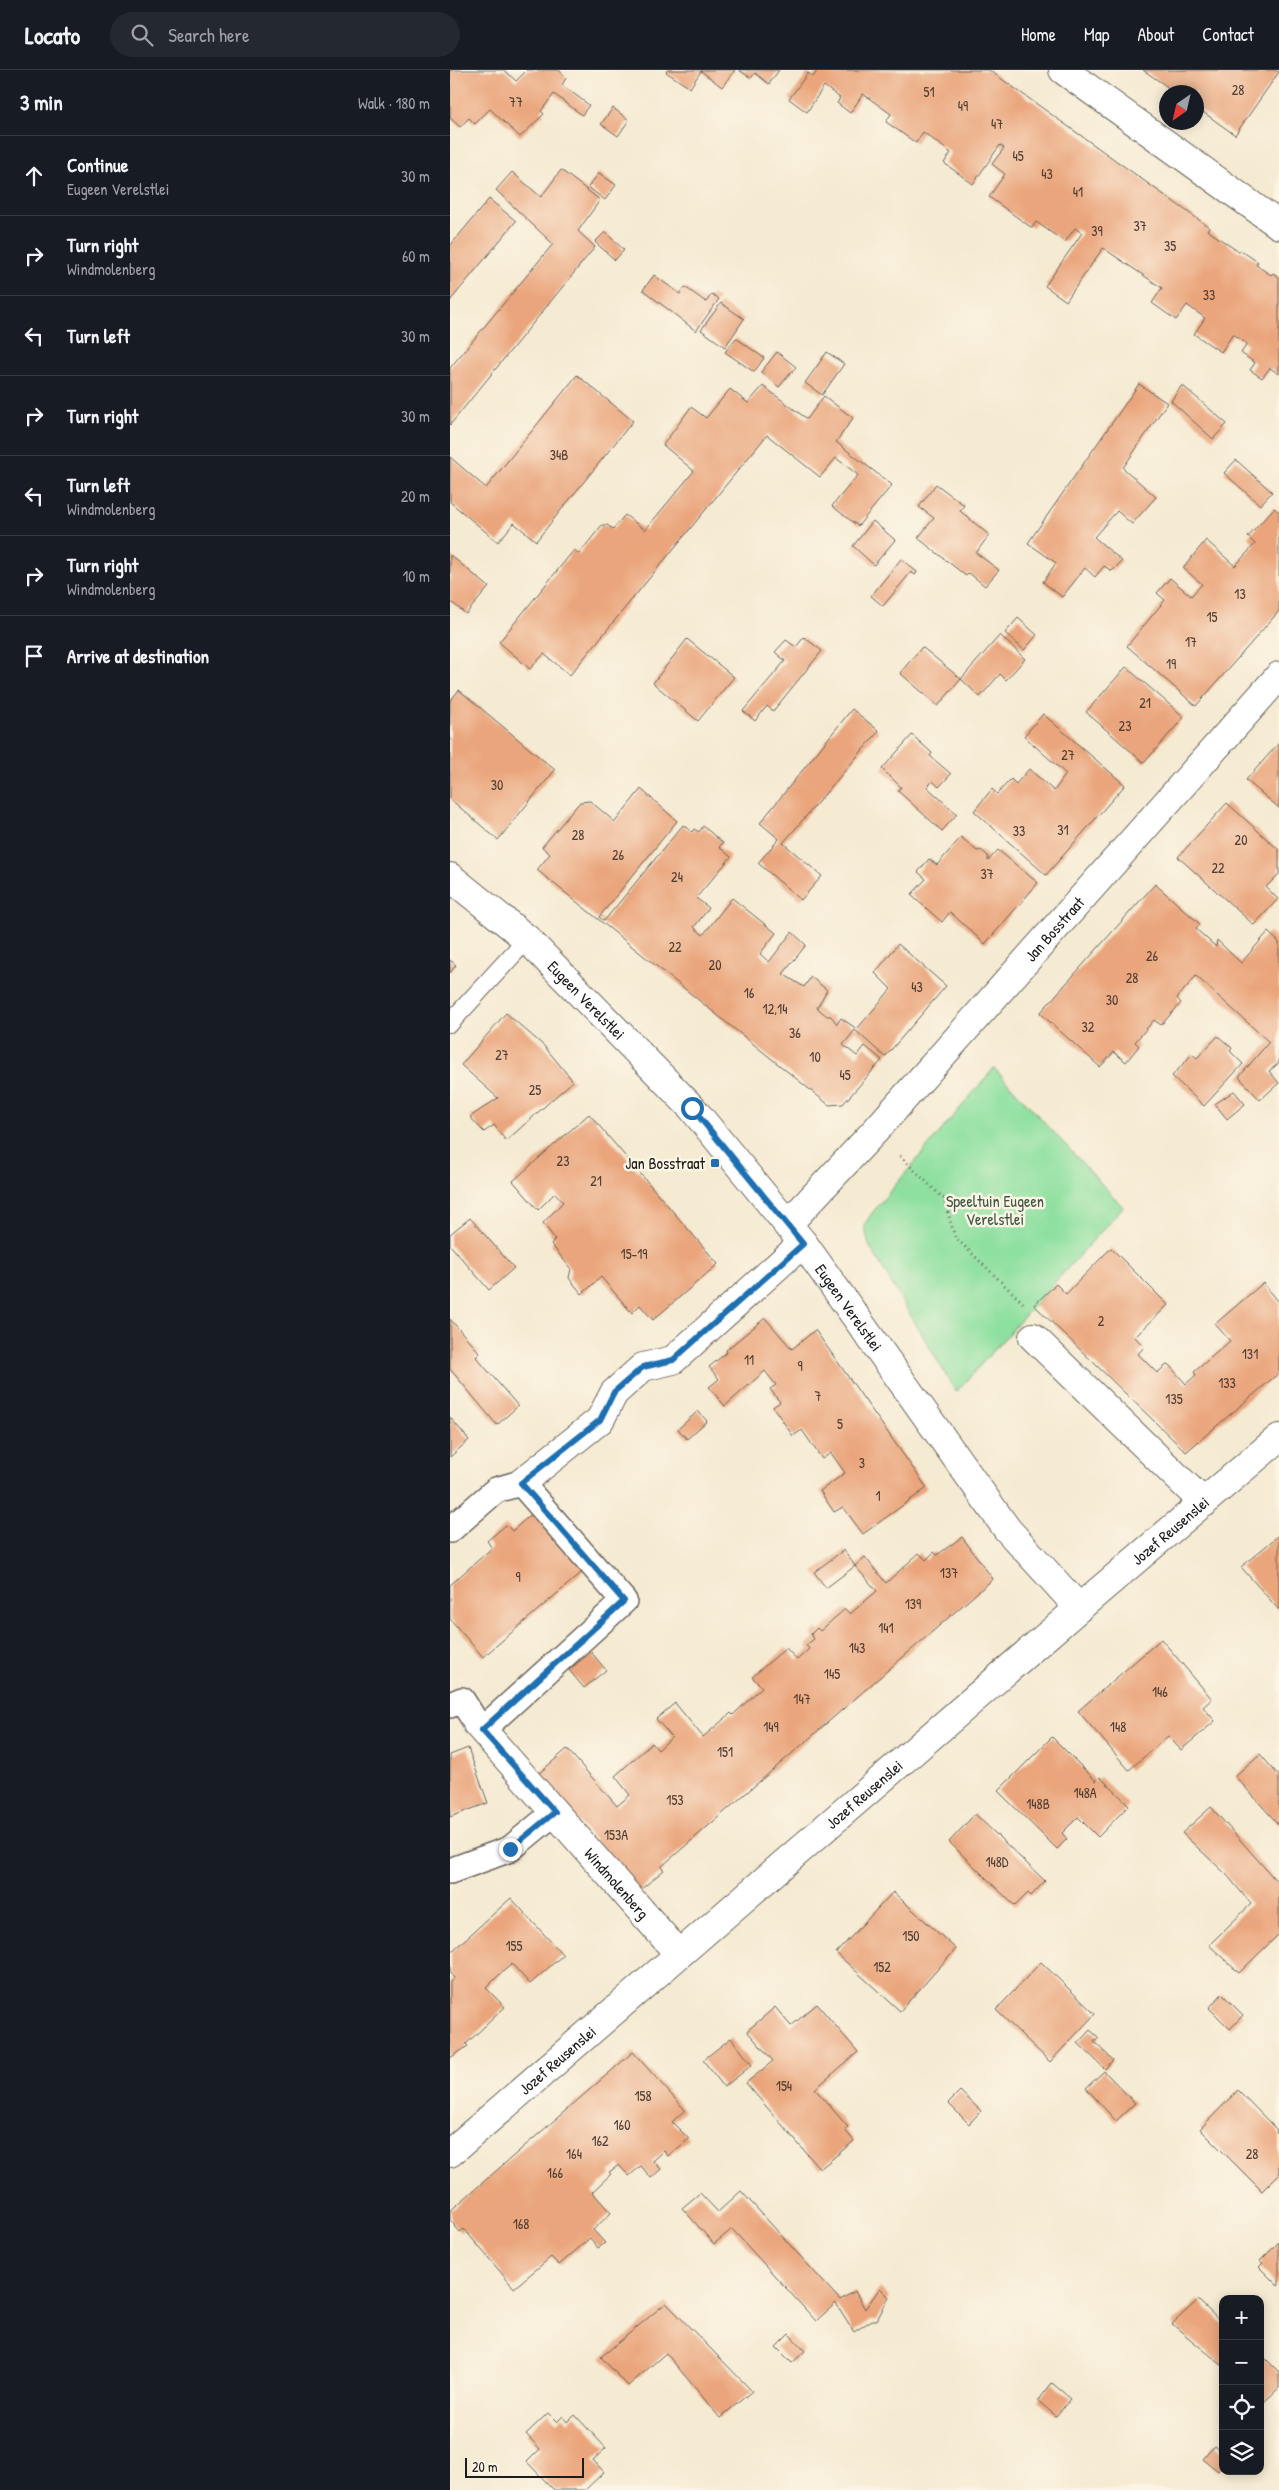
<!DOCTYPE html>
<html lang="en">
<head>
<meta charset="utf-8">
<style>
  body { margin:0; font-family:"Patrick Hand",sans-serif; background:#242831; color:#f1f3f6 }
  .controls { position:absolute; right:15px; bottom:15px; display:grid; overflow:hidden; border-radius:10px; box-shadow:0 2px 12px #0003 }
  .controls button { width:45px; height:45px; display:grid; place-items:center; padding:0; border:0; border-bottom:1px solid #363941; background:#171b24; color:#f1f3f6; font:25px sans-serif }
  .compass { position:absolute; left:709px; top:15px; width:45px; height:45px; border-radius:50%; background:#171b24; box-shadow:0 2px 12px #0003; rotate:214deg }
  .scale { position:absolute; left:15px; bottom:12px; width:119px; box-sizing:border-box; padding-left:5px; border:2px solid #1c1c1c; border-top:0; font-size:14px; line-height:18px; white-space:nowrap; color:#1c1c1c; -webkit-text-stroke:4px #fcf5e5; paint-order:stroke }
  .stop { position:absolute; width:15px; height:15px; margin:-11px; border:4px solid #1f6fb2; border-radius:50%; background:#fff }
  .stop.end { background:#1f6fb2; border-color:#fff; box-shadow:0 1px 5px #0008 }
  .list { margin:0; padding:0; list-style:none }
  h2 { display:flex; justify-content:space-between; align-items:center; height:65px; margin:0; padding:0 20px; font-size:21px }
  h2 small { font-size:16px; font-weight:400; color:#9ea1a6 }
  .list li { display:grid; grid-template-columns:32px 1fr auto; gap:15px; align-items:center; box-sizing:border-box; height:80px; padding:0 20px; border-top:1px solid #363941 }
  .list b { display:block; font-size:19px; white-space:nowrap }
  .list p { margin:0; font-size:16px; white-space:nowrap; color:#9ea1a6 }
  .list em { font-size:16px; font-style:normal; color:#9ea1a6 }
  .icon { flex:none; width:28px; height:28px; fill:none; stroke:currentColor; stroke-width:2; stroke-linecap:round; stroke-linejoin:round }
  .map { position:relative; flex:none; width:829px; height:2420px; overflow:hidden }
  header { display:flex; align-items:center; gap:30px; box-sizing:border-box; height:70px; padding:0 25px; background:#171b24; border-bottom:1px solid #363941 }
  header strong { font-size:24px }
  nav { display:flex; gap:28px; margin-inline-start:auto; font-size:18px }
  .search { width:350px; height:45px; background:#242831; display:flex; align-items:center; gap:12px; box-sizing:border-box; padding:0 18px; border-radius:28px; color:#9ea1a6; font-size:19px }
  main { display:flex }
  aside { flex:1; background:#171b24 }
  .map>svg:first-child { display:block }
</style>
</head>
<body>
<header>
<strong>Locato</strong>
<div class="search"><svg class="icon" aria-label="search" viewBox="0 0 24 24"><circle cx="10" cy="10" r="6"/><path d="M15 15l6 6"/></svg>Search here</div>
<nav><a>Home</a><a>Map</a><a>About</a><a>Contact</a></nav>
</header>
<main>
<aside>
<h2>3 min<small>Walk · 180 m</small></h2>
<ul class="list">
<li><svg class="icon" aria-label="ahead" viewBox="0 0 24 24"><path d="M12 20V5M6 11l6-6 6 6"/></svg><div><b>Continue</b><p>Eugeen Verelstlei</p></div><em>30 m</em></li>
<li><svg class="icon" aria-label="right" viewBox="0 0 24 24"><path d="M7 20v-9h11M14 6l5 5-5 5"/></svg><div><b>Turn right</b><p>Windmolenberg</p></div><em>60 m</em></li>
<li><svg class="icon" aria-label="left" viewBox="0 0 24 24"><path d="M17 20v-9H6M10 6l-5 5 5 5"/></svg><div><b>Turn left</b></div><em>30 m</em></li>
<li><svg class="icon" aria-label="right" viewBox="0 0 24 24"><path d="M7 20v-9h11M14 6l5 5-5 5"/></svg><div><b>Turn right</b></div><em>30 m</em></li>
<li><svg class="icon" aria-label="left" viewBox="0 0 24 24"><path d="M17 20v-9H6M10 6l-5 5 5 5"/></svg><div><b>Turn left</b><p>Windmolenberg</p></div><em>20 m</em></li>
<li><svg class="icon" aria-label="right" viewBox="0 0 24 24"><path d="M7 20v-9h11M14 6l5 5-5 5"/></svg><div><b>Turn right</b><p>Windmolenberg</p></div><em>10 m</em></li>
<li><svg class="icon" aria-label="arrive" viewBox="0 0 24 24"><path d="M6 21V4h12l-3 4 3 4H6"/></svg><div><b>Arrive at destination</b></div></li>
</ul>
</aside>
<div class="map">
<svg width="829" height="2420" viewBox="0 0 829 2420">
  <rect width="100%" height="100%" fill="#fcf5e5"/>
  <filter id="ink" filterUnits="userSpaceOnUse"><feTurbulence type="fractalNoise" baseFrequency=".02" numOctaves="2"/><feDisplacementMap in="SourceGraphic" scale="10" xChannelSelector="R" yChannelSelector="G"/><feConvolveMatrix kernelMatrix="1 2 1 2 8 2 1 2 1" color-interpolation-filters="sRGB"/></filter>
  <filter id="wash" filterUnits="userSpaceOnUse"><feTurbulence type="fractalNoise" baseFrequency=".0096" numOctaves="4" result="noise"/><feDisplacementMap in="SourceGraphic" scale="20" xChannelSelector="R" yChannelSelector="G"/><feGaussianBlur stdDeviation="1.12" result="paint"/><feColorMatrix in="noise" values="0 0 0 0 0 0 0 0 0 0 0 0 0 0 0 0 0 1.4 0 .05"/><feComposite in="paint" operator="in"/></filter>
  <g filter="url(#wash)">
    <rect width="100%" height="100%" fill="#f5ead2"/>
    <!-- green -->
    <path fill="#8ee0a0" stroke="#557e5e" d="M544 998 673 1137 506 1322 419 1175 414 1155 422 1143Z"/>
    <g id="blocks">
      <!-- building -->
      <g fill="#eaa57b">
        <path d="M0 0H54L66 11 77 0H109L116 8 112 15 139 35 132 45 104 24 91 41 94 44 70 67 40 39 25 54 19 48 10 57 0 48Z"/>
        <path d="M218 0H285L272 17 251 1 240 18 216 2Z"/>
        <path d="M289 0H329L319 14 305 3 301 8Z"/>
        <path d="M368 0H539L759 157 757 160 789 182 790 180 808 192 806 195 821 205 823 203 829 207V304L820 298 812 308 800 300 805 293 791 283 797 274 783 264 771 282 744 264 755 248 737 235 726 250 702 233 712 218 653 178 616 231 595 216 632 163 625 158 615 172 586 152 582 158 539 127 555 104 542 94 554 78 550 75 523 114 494 93 501 83 473 62 466 73 436 52 441 44 413 24 400 43 387 33 390 28 374 16 357 42 339 29 358 3 363 7Z"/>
        <path d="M693 0H825L829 2 785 65 746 37V22H725Z"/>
        <path d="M163 38 179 50 168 66 151 54Z"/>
        <path d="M111 100 150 130 128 161 145 177 0 355V298L103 174 46 120 62 102 91 127Z"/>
        <path d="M149 103 166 115 155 130 138 117Z"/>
        <path d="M39 129 66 151 0 231V176Z"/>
        <path d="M155 162 174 180 165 190 145 172Z"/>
        <path d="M204 205 230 224 235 217 256 232 262 224 269 229 246 261 193 220Z"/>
        <path d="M271 233 294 249 275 277 251 260Z"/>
        <path d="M286 268 314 288 304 302 275 282Z"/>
        <path d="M327 282 346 297 329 317 311 302Z"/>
        <path d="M377 282 394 294 372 325 355 313Z"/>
        <path d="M127 305 183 351 86 471 64 453 48 472 0 432V387L36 418Z"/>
        <path d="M689 314 717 333 673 398 706 427 682 454 667 441 644 467 672 491 662 501 654 496 645 507 635 498 612 527 593 512 606 493 578 473Z"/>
        <path d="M732 315 777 354 763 369 721 331Z"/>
        <path d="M313 316 357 349 374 326 403 348 386 372 442 415 408 456 382 436 408 405 386 388 370 407 317 365 120 605 94 584 80 599 49 572 124 480 129 484 152 455H157L163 459 175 445 195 460 244 401 213 375 241 337 256 348 280 319 298 333Z"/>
        <path d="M786 390 822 422 810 435 774 403Z"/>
        <path d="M486 414 514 435 510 441 539 465 526 483 549 500 535 516 519 503 516 506 468 468 484 448 469 437Z"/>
        <path d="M824 438 829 442V541L746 636 677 576 715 530 707 523 720 508 741 526 752 514 733 498 756 470 785 496 805 474 798 467Z"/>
        <path d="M423 451 445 470 424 495 403 476Z"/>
        <path d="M0 485 39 517 16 544 0 531Z"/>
        <path d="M451 489 467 502 465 505 461 502 433 536 421 526Z"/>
        <path d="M568 548 587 565 574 580 555 563Z"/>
        <path d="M550 565 575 589 556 610 550 604 530 627 511 609Z"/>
        <path d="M354 567 372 581 323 641 317 636 305 651 293 641 335 591 325 582 336 570 346 577Z"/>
        <path d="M237 569 284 607 248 651 203 613Z"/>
        <path d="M472 577 511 609 488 636 450 603Z"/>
        <path d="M676 597 734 647 694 693 636 642Z"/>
        <path d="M9 620 105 700 48 770 0 729V631Z"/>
        <path d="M402 639 429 661 333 773 372 806 351 830 308 793 329 769 310 753Z"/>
        <path d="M593 644 675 715 596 805 524 741 542 719 547 724 561 709 566 714 579 699 604 721 616 704 574 666Z"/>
        <path d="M462 665 482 683 480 686 501 704 489 717 483 711 477 717 507 744 492 761 448 721 451 717 432 699Z"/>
        <path d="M829 673V738L796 710Z"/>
        <path d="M191 719 227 751 149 847 154 851 233 755 242 762 244 759 249 762 253 756 273 773 269 777 281 787 246 828 259 838 244 857 253 865 282 828 326 863 310 884 319 892 342 862 356 875 333 904 354 917 361 907 377 920 367 938 377 946H381L387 954 391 948 407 959 441 919 425 903 448 874 496 916 435 987 405 960 393 975 407 986 415 976 432 990 393 1034 379 1035 87 800 100 784 92 777 130 732 140 731 165 752Z"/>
        <path d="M777 733 829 780V804L816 817 828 829 804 855 728 787Z"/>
        <path d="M511 767 527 781 531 780 538 786V791L548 780 588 813 535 874 500 842 492 852 461 825 476 809 468 802 479 789 487 795Z"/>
        <path d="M705 814 750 854 746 859 766 877 767 870 791 893 818 862 829 872V993L819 1001 829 1013 810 1030 789 1007 819 972 746 906 727 928 731 933 711 955 704 950 685 972 689 976 676 992 664 982 650 997 590 943Z"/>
        <path d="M0 890 6 895 0 903Z"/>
        <path d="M56 943 94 976 123 1011 56 1071 44 1055 34 1062 20 1047 48 1028 11 995Z"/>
        <path d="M768 966 782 978 780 981 793 994 754 1036 722 1006 742 984 747 988Z"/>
        <path d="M784 1021 795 1034 777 1049 765 1034Z"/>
        <path d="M139 1044 268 1194 203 1250 190 1235 182 1243 151 1207 132 1224 119 1208 121 1199 101 1174 105 1169 93 1153 113 1132 105 1123 88 1140 63 1111Z"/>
        <path d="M20 1148 64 1198 39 1220 0 1175V1164Z"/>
        <path d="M661 1178 718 1235 685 1267 694 1277 688 1284 707 1303 718 1294 736 1314 746 1305 744 1302 780 1271 765 1254 813 1213 829 1232V1303L736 1382 584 1235 606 1214 616 1224Z"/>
        <path d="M315 1248 342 1279 365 1260 477 1418 413 1464 393 1437 384 1442 370 1421 395 1403 381 1383 372 1389 352 1360 343 1366 323 1337 330 1332 320 1319 326 1315 315 1301 275 1336 259 1317 269 1309 259 1297 277 1282 276 1280Z"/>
        <path d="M0 1249 30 1283 26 1287 68 1336 47 1355 0 1299Z"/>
        <path d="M248 1341 257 1351 237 1369 228 1359Z"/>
        <path d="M0 1347 19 1370 0 1387Z"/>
        <path d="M86 1440 137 1498 33 1587 0 1549V1515L42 1478 37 1471 56 1455 62 1461Z"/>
        <path d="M829 1465V1540L791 1497Z"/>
        <path d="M512 1467 543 1509 211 1797 214 1800 189 1821 87 1705 117 1679 167 1736 180 1725 165 1706 202 1673 208 1680 222 1667 206 1649 225 1633 253 1667 281 1643 283 1645 312 1617 302 1607 336 1578 347 1590 359 1579 356 1575 364 1569 361 1564 367 1558 370 1561 395 1539 400 1544 427 1521 405 1496 415 1487 436 1513 469 1483 476 1490 484 1482 487 1485Z"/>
        <path d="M394 1480 405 1496 376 1518 364 1502Z"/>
        <path d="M711 1569 762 1629 753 1637 765 1651 731 1680 718 1666 679 1700 628 1641Z"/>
        <path d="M141 1582 156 1600 134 1618 119 1600Z"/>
        <path d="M602 1667 646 1711 650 1707 679 1735 648 1767 628 1747 612 1763 617 1769 607 1779 548 1721Z"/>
        <path d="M18 1678 38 1733 0 1747V1685Z"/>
        <path d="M810 1684 829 1706V1755L785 1706Z"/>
        <path d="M761 1737 829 1814V1864L789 1903 759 1875 801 1834 777 1805 732 1763Z"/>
        <path d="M525 1744 595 1811 581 1826 578 1823 565 1836 499 1772Z"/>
        <path d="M443 1822 506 1879 450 1941 386 1883Z"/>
        <path d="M61 1828 113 1885 80 1914 62 1894 49 1905 36 1918 55 1937 16 1974 18 1976 0 1988V1912L4 1908 0 1903V1883Z"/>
        <path d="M591 1892 645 1944 600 1992 546 1940Z"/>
        <path d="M772 1924 793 1945 780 1959 759 1938Z"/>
        <path d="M367 1934 408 1982 365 2019 398 2057 395 2060 404 2071 370 2099 296 2013 323 1991 297 1961 325 1937 341 1956Z"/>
        <path d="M640 1960 649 1968 644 1972 663 1990 655 1999 628 1973Z"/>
        <path d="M281 1968 302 1995 274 2017 253 1990Z"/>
        <path d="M183 1982 235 2040 222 2052 239 2069 218 2086 214 2081 203 2091 211 2099 201 2108 191 2096 179 2106 169 2095 159 2102 161 2104 142 2122 161 2143 143 2160 155 2173 148 2178 140 2168 109 2195 101 2187 64 2218 14 2159 10 2162 0 2150V2141Z"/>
        <path d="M654 2001 685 2033 666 2051 636 2018Z"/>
        <path d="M788 2020 827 2060 826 2061 829 2065V2104L812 2121 750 2059Z"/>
        <path d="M510 2021 531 2041 519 2054 498 2033Z"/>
        <path d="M291 2121 390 2230 405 2221 415 2239 430 2218 439 2227 427 2250H422L404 2262 386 2233 366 2251 282 2159 264 2174 232 2138 250 2123 268 2142Z"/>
        <path d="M829 2172V2215L828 2216 809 2197 813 2193 810 2191Z"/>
        <path d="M748 2230 773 2254V2296L722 2254Z"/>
        <path d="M216 2233 302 2321 270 2348 216 2283 178 2316 151 2287Z"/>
        <path d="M339 2264 355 2281 342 2293 326 2277Z"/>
        <path d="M810 2283 829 2302V2318L814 2332 810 2329Z"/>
        <path d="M602 2313 621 2329 606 2346 588 2331Z"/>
        <path d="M98 2343 107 2352 113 2346 118 2352 125 2345 156 2378 143 2390 154 2402 135 2420H104L77 2392 90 2379 76 2364Z"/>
        <path d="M764 2376 773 2383V2396L768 2401 753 2389Z"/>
      </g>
    </g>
  </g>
  <g filter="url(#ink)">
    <use href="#blocks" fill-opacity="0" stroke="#68645c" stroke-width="1"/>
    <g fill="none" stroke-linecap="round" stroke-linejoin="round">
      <defs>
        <path id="service" d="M0 953 77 869"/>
        <g id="pedestrian">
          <path d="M0 1460 46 1420 71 1413 174 1531 32 1660"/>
          <path d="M0 1635 12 1630 27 1654"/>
          <path d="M0 1801 60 1779 105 1742"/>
        </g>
        <g id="minor">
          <path d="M613 0 829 155"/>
          <path id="s1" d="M0 807 77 869 242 1038 353 1173 557 1459 629 1538"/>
          <path id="s2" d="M337 1155 425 1061 829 606"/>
          <path d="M583 1267 754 1433"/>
          <path d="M71 1413 150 1350 164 1323 193 1297 223 1290 353 1173"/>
          <path id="s3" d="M27 1654 229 1884"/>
        </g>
        <g id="tertiary">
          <path id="s4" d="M0 2083 629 1538 829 1368"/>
        </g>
      </defs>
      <!-- service casing -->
      <use href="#service" stroke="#68645c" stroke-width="20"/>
      <!-- pedestrian casing -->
      <use href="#pedestrian" stroke="#68645c" stroke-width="28"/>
      <!-- minor casing -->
      <use href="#minor" stroke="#68645c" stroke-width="30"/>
      <!-- tertiary casing -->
      <use href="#tertiary" stroke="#68645c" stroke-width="30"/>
      <!-- path -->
      <path stroke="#68645c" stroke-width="3" stroke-dasharray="1 4" stroke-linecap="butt" d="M450 1086 494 1129 505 1167 573 1233"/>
      <!-- service -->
      <use href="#service" stroke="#fff" stroke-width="18"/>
      <!-- pedestrian -->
      <use href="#pedestrian" stroke="#fff" stroke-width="25"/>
      <!-- minor -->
      <use href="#minor" stroke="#fff" stroke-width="28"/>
      <!-- tertiary -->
      <use href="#tertiary" stroke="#fff" stroke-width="28"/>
    </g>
  </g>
  <g fill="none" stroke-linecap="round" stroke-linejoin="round" filter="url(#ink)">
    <!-- route -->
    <path stroke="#1f6fb2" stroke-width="6" d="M60 1779 105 1742 32 1660 174 1531 71 1413 150 1350 164 1322 193 1297 223 1290 353 1174 242 1038"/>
  </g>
  <!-- markers -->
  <rect fill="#1f6fb2" stroke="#fcf5e5" stroke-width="2" x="260" y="1088" width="10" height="10" rx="2.5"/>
  <g text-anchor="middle" stroke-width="5" stroke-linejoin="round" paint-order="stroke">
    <!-- number labels -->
    <g font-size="14" fill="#503e34">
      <text x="788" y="25">28</text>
      <text x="479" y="27">51</text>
      <text x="66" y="37">77</text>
      <text x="513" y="41">49</text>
      <text x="547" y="59">47</text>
      <text x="568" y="91">45</text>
      <text x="597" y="109">43</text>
      <text x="628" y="127">41</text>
      <text x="690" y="161">37</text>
      <text x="647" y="166">39</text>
      <text x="720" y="181">35</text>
      <text x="759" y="230">33</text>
      <text x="109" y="390">34B</text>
      <text x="790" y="529">13</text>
      <text x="762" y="552">15</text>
      <text x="741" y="577">17</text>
      <text x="721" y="599">19</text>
      <text x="695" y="638">21</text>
      <text x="675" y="661">23</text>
      <text x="618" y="690">27</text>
      <text x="47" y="720">30</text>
      <text x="613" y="765">31</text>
      <text x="569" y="766">33</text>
      <text x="128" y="770">28</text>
      <text x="791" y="775">20</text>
      <text x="168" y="790">26</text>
      <text x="768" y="803">22</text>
      <text x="537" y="809">37</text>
      <text x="227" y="812">24</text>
      <text x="225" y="882">22</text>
      <text x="702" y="891">26</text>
      <text x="265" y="900">20</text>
      <text x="682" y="913">28</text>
      <text x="467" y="922">43</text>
      <text x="299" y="928">16</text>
      <text x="662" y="935">30</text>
      <text x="325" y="944">12,14</text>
      <text x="638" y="962">32</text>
      <text x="345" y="968">36</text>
      <text x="52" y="990">27</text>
      <text x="365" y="992">10</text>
      <text x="395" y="1010">45</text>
      <text x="85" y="1025">25</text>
      <text x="113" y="1096">23</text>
      <text x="146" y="1116">21</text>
      <text x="184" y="1189">15-19</text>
      <text x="651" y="1256">2</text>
      <text x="800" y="1289">131</text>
      <text x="299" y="1295">11</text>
      <text x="350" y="1301">9</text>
      <text x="777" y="1318">133</text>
      <text x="368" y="1331">7</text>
      <text x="724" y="1334">135</text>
      <text x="390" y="1359">5</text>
      <text x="412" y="1398">3</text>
      <text x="428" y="1431">1</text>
      <text x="499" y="1508">137</text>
      <text x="68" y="1512">9</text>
      <text x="463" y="1539">139</text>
      <text x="436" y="1563">141</text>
      <text x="407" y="1583">143</text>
      <text x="382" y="1609">145</text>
      <text x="710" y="1627">146</text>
      <text x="352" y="1634">147</text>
      <text x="321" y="1662">149</text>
      <text x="668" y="1662">148</text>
      <text x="275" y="1687">151</text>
      <text x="635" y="1728">148A</text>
      <text x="225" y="1735">153</text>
      <text x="588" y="1739">148B</text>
      <text x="166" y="1770">153A</text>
      <text x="547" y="1797">148D</text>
      <text x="461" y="1871">150</text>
      <text x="64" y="1881">155</text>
      <text x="432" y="1902">152</text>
      <text x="334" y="2021">154</text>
      <text x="193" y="2031">158</text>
      <text x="172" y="2060">160</text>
      <text x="150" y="2076">162</text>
      <text x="124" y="2089">164</text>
      <text x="802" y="2089">28</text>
      <text x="105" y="2108">166</text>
      <text x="71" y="2159">168</text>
    </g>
    <!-- street labels -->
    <g font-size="16" fill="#1c1c1c" stroke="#fcf5e5">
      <text dy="6" stroke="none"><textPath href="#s2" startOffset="399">Jan Bosstraat</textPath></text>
      <text dy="6" stroke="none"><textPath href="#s1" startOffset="184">Eugeen Verelstlei</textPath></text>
      <text dy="6" stroke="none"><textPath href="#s1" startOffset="589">Eugeen Verelstlei</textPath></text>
      <text dy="6" stroke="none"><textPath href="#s4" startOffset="952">Jozef Reusenslei</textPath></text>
      <text dy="6" stroke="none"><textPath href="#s4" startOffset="548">Jozef Reusenslei</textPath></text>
      <text dy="6" stroke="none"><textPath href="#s3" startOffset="212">Windmolenberg</textPath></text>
      <text dy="6" stroke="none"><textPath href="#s4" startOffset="142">Jozef Reusenslei</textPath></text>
    </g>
    <!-- poi labels -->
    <g font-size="16" fill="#1c1c1c" stroke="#fcf5e5" text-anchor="end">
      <text x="255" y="1099">Jan Bosstraat</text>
    </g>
    <!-- park labels -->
    <g font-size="16" fill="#3e5744" stroke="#fcf5e5">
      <text x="545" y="1137">Speeltuin Eugeen<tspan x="545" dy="18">Verelstlei</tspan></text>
    </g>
  </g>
</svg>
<div class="controls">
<button>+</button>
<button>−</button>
<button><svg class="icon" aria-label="locate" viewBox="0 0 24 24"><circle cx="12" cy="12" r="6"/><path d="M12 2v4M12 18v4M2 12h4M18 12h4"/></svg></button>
<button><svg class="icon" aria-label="layers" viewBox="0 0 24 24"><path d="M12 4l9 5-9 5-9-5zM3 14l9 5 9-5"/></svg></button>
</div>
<svg class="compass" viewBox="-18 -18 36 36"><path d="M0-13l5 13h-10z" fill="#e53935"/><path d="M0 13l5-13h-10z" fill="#9ea1a6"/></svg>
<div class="scale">20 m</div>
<div class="stop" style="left:242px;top:1038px"></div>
<div class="stop end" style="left:60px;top:1779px"></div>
</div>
</main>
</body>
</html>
